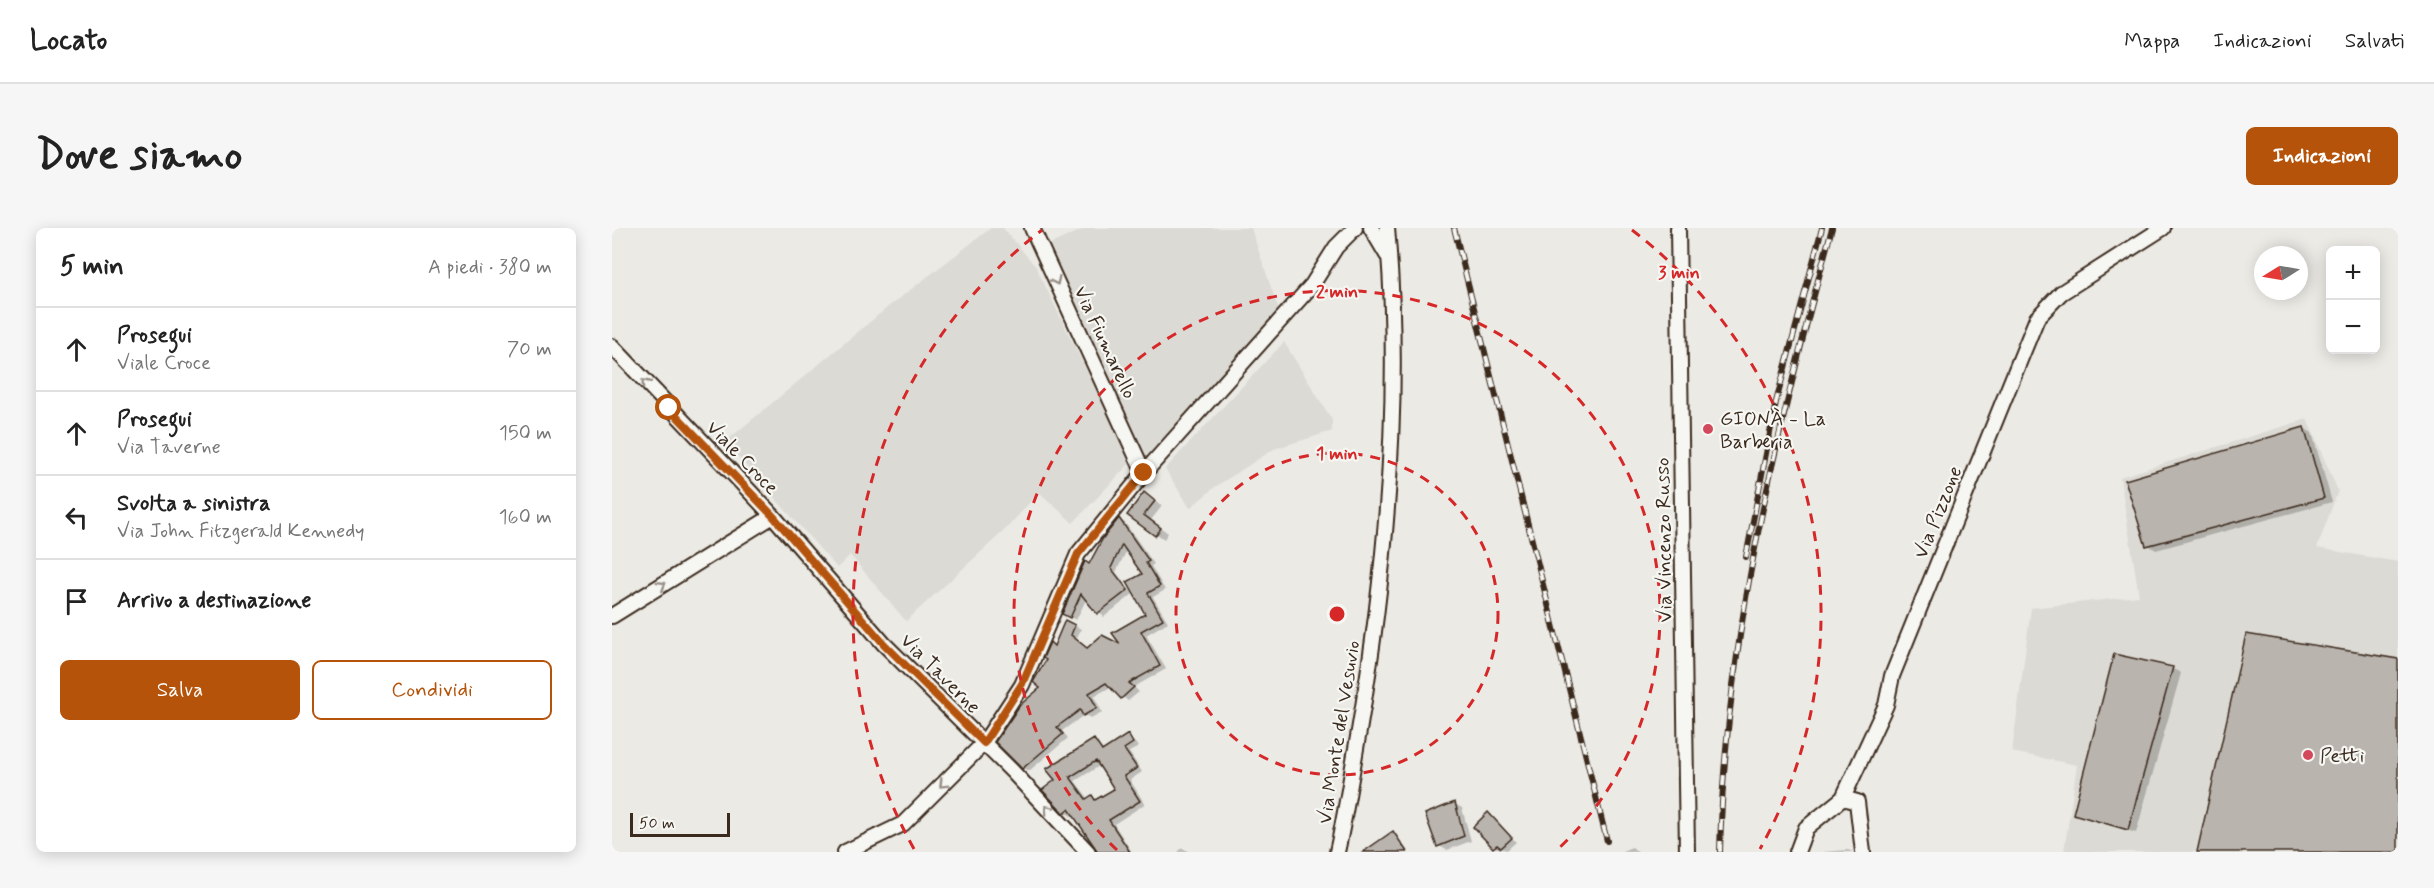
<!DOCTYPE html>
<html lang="it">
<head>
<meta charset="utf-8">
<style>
  body { margin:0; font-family:Mynerve,sans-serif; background:#f6f6f6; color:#222 }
  .controls { position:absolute; right:18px; top:18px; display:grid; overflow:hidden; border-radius:9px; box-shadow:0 3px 15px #0003 }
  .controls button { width:54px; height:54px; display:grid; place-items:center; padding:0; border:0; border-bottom:2px solid #e0e0e0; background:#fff; color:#222; font:30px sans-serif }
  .compass { position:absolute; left:1642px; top:18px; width:54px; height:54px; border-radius:50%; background:#fff; box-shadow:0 3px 15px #0003; rotate:259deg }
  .scale { position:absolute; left:18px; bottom:15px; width:100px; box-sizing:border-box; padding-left:6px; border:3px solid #3b2a1e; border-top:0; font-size:16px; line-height:21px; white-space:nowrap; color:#3b2a1e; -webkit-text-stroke:4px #f6f6f2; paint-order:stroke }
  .stop { position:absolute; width:18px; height:18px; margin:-14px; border:4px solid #b45309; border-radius:50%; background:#fff }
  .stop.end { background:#b45309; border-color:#fff; box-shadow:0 2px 6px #0008 }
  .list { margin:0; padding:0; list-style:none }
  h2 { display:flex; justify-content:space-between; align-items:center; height:78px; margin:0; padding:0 24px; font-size:26px }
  h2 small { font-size:20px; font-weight:400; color:#767676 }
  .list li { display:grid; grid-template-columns:39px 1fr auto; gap:18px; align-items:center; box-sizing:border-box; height:84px; padding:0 24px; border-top:2px solid #e0e0e0 }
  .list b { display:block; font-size:22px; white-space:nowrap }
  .list p { margin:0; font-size:20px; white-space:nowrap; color:#767676 }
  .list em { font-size:20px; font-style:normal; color:#767676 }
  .actions { display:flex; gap:12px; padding:18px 24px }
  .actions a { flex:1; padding:14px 0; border:2px solid #b45309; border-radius:9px; text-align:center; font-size:21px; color:#b45309 }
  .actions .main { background:#b45309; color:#fff }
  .icon { flex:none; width:33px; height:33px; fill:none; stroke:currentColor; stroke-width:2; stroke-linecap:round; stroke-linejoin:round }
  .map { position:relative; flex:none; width:1786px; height:624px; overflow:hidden; border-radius:9px }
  header { display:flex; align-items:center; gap:36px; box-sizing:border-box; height:84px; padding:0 30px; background:#fff; border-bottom:2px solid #e0e0e0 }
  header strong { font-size:28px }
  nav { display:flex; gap:33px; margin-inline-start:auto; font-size:21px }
  .intro { display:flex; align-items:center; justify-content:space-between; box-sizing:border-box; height:144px; padding:0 36px }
  h1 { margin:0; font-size:42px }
  .button { padding:15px 27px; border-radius:9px; background:#b45309; color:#fff; font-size:21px; font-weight:700 }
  main { display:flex; gap:36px; padding:0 36px }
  aside { flex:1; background:#fff; border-radius:9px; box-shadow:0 3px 15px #0003 }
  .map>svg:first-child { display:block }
</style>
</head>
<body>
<header>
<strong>Locato</strong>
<nav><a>Mappa</a><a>Indicazioni</a><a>Salvati</a></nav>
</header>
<div class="intro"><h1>Dove siamo</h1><a class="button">Indicazioni</a></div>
<main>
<aside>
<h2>5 min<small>A piedi · 380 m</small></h2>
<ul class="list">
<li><svg class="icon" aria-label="ahead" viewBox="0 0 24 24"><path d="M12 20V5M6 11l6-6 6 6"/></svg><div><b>Prosegui</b><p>Viale Croce</p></div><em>70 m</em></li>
<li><svg class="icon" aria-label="ahead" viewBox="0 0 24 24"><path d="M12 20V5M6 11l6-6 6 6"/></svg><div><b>Prosegui</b><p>Via Taverne</p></div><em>150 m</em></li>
<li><svg class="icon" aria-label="left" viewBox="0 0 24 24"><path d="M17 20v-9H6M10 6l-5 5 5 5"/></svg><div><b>Svolta a sinistra</b><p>Via John Fitzgerald Kennedy</p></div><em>160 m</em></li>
<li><svg class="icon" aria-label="arrive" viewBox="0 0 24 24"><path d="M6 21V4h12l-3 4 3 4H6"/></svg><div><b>Arrivo a destinazione</b></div></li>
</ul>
<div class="actions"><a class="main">Salva</a><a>Condividi</a></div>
</aside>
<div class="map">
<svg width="1786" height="624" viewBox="0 0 1786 624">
  <rect width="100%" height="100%" fill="#ebeae5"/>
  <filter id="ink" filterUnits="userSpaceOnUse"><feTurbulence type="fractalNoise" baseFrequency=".0167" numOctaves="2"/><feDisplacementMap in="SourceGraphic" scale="12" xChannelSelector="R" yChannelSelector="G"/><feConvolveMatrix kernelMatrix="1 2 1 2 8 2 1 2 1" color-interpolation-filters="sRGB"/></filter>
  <g filter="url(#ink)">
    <!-- built -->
    <g fill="#dcdad4">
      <path d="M379 0H391L424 39 519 234 461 295 427 264 394 301 294 393 238 327 225 340 113 214 276 79Z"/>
      <path d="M474 0H639L667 83 532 231 434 18Z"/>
      <path d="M672 114 720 192V203L662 221 603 259 578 280 553 241Z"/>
      <path d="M1695 191 1726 263 1705 320 1786 334V624H1452L1465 537 1400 524 1419 380 1527 368 1508 249Z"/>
    </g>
    <!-- shadow -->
    <g fill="#0003" fill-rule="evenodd">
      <path d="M1692 200 1700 205 1720 274 1544 322 1536 317Z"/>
      <path d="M532 266 550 278 539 292 556 305 552 311 517 286Z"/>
      <path d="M508 292 513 295 542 336 539 338 553 362 541 369 556 394 534 407 554 441 522 459 527 464 516 473 499 459 482 468 490 484 479 490 472 487 450 503 456 510 417 543 411 540 443 419 463 398 469 401 464 412 476 421 513 420 535 386 532 347 515 322 504 344 521 366 492 389 475 370 464 392 452 386 478 338Z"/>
      <path d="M1503 428 1561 441 1569 445 1524 605 1462 585Z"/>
      <path d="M516 508 527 519 517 524 530 544 518 552 533 576 502 596 520 624H488L462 585 459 588 453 584 445 552 482 513 492 523ZM489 537 504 561 486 572 480 569 477 571 463 553Z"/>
      <path d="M843 576 850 580 859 613 835 622 827 618Z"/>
      <path d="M876 586 904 614 895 622 882 619Z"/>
      <path d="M781 605 797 624H753Z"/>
      <path d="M1020 619 1026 624H1007Z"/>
      <path d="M570 620 576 623V624H566Z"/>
      <path d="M1236 622 1241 624H1209Z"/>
    </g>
    <!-- building -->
    <g fill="#bab4ae" stroke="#3b2a1e" stroke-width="1.5" fill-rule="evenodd">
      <path d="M1692 199 1712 270 1534 318 1513 252Z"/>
      <path d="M532 264 543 273 532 287 549 300 543 308 515 287Z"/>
      <path d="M507 290 537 333 534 335 548 358 536 365 551 391 529 403 548 438 517 455 522 459 509 471 494 455 477 465 485 480 471 488 468 482 445 499 451 506 410 541 383 514 408 477 428 460 421 454 434 432 431 430 438 414 442 418 453 392 463 397 459 407 475 420 490 407 508 416 500 405 533 386 515 354 530 346 510 317 499 340 516 362 485 386 469 366 458 390 450 386 473 333 477 336 491 310Z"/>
      <path d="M1634 406 1786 431V624H1585Z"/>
      <path d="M1502 426 1561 439 1516 602 1461 586Z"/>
      <path d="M516 506 521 515 512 521 525 540 512 548 528 573 497 592 518 624H486L457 581 452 585 430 562 443 552 434 541 482 511 490 523ZM484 533 502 561 483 572 480 567 474 571 458 549Z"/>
      <path d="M843 574 852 608 825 619 813 586Z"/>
      <path d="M876 584 900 610 889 620 885 617 881 620 861 599Z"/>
      <path d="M781 603 795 624H751Z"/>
    </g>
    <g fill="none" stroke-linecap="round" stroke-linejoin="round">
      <defs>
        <g id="minor">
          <path d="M420 0 532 245"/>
          <path d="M759 0 775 27"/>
          <path d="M1066 0 1075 624"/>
          <path d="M0 118 161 288 272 416 400 543 476 624"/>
          <path d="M0 388 161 288"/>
          <path d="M1231 570 1245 574 1251 624"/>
          <path d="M233 624 291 596 372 515 410 457 466 326 532 245 700 57 724 19 743 0"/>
          <path d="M725 624C734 584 740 543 747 503 775 338 790 167 775 0"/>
          <path d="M1185 624 1194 600 1231 570 1274 477 1280 448 1425 90 1449 65 1551 0"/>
        </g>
      </defs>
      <!-- minor casing -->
      <use href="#minor" stroke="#3b2a1e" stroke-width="18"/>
      <!-- minor -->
      <use href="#minor" stroke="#f6f6f2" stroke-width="14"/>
      <defs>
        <g id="rail">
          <path d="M842 0 995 613"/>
          <path d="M1134 329 1164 174 1210 0"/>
          <path d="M1108 624C1113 412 1165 203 1220 0"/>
        </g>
      </defs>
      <!-- rail casing -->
      <use href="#rail" stroke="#3b2a1e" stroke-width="6"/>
      <!-- rail -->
      <use href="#rail" stroke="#f6f6f2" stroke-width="4" stroke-dasharray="11" stroke-linecap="butt"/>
    </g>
    <!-- one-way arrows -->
    <defs><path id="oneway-chevron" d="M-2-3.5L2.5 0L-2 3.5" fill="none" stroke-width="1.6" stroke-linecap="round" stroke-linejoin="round" transform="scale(1.5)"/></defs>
    <g stroke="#989088">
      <use href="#oneway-chevron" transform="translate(444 53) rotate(65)"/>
      <use href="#oneway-chevron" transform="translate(33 155) rotate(-132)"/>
      <use href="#oneway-chevron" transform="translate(50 357) rotate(-32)"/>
      <use href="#oneway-chevron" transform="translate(331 556) rotate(135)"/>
      <use href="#oneway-chevron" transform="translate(436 581) rotate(-133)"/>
    </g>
  </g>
  <g fill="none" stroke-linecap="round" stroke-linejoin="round" filter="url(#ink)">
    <!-- route -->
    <path stroke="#b45309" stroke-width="8" d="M57 180 161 288 272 416 372 515 410 456 466 326 532 245"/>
  </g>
  <!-- distance rings -->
  <g fill="none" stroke="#d62828" stroke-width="3" stroke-dasharray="10 8">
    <circle cx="725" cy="386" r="161"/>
    <path d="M505 622A323 323 0 1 1 945 622"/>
    <path d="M302 621A484 484 0 0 1 430 2M1020 2A484 484 0 0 1 1148 621"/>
  </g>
  <!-- markers -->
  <g fill="#d1495b" stroke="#f6f6f2" stroke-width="2">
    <circle cx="1096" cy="201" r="6"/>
    <circle cx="1696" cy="527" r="6"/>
  </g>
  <g text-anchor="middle" stroke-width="4.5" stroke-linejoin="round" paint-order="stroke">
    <!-- street labels -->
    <g font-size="20" fill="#3b2a1e" stroke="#f6f6f2">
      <text transform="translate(494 114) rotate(65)" y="7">Via Fiumarello</text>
      <text transform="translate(131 229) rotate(46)" y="7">Viale Croce</text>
      <text transform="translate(1325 284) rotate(-68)" y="7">Via Pizzone</text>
      <text transform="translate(1051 312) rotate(-91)" y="7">Via Vincenzo Russo</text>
      <text transform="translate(329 445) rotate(45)" y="7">Via Taverne</text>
      <text transform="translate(726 504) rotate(-81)" y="7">Via Monte del Vesuvio</text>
    </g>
    <!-- poi labels -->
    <g font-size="20" fill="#3b2a1e" stroke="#f6f6f2" text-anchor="start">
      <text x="1108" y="197">GIONÀ - La<tspan x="1108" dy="23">Barberia</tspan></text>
      <text x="1708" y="534">Petti</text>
    </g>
  </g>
  <circle cx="725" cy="386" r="9" fill="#d62828" stroke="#f6f6f2" stroke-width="3"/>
  <g font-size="18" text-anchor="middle" font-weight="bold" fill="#d62828" stroke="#f6f6f2" stroke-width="4.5" stroke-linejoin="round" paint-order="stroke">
    <text x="1067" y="50">3 min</text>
    <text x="725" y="69">2 min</text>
    <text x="725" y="231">1 min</text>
  </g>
</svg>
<div class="controls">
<button>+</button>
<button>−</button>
</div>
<svg class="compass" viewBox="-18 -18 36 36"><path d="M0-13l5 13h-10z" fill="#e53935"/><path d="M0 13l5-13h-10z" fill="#767676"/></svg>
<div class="scale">50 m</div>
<div class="stop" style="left:57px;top:180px"></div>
<div class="stop end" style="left:532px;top:245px"></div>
</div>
</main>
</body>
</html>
